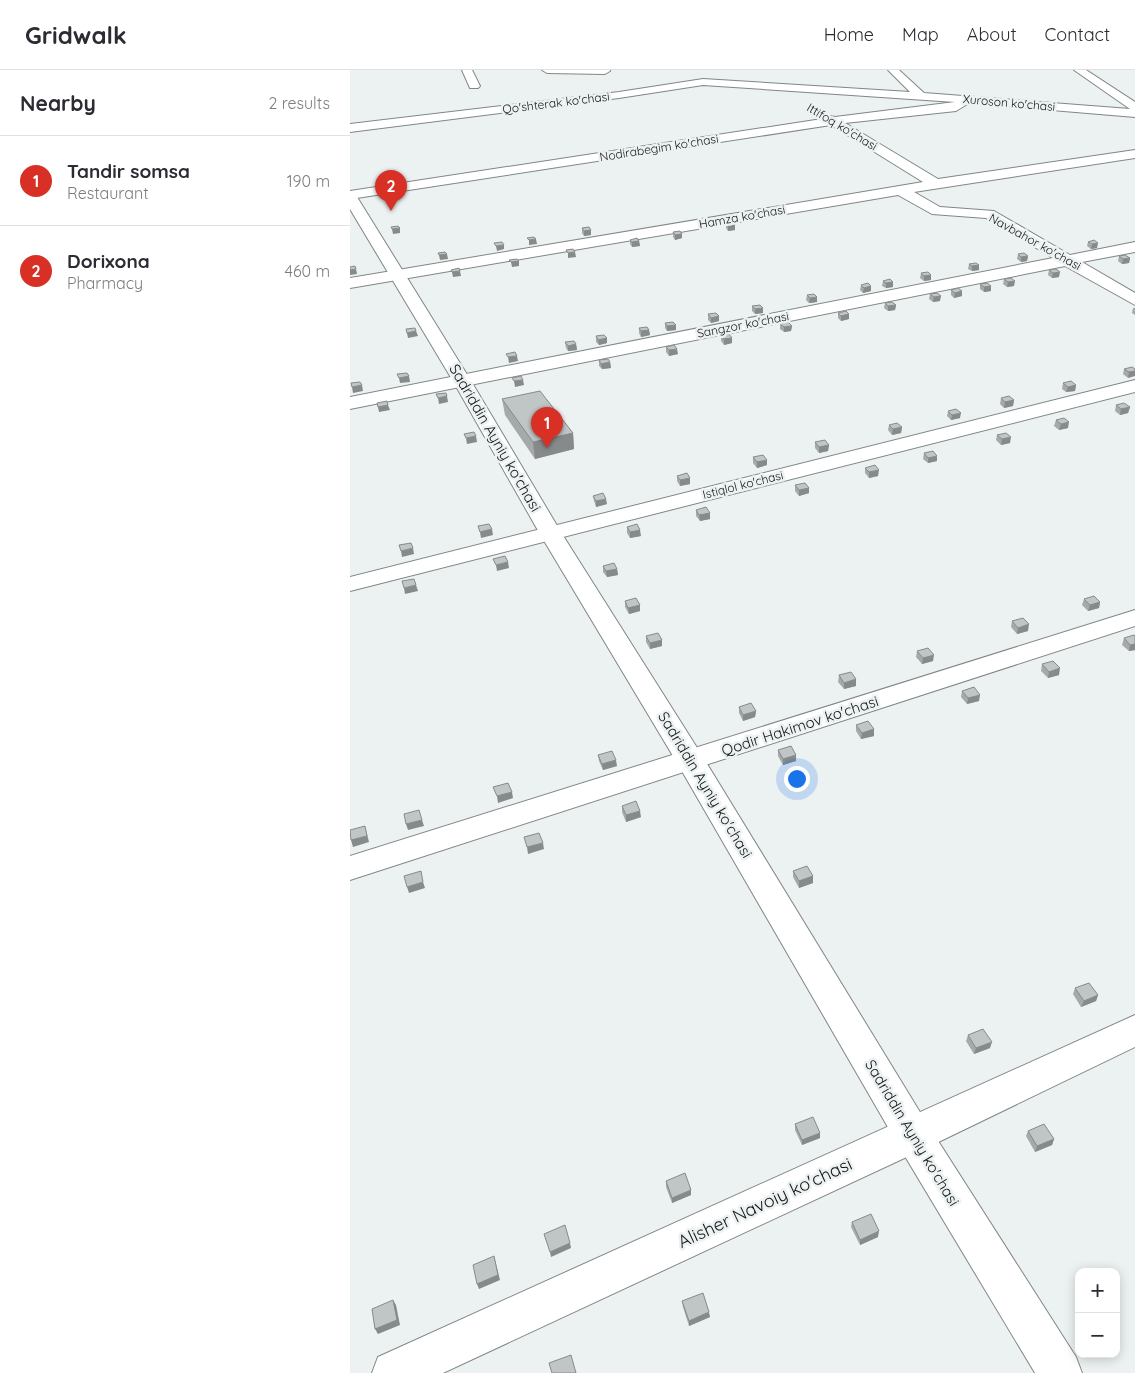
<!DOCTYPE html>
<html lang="en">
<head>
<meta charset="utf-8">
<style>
  body { margin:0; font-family:Quicksand,sans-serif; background:#f7f7f7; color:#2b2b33 }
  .controls { position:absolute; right:15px; bottom:15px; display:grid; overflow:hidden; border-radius:10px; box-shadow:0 2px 12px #0003 }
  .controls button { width:45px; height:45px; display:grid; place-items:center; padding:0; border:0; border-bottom:1px solid #e1e1e2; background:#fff; color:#2b2b33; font:25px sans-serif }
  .you { position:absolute; left:446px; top:708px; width:18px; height:18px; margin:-12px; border:4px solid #fff; border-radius:50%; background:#1a73e8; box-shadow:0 0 0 8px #1a73e833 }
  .badge { display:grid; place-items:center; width:32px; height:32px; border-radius:50%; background:#d93025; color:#fff; font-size:16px; font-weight:700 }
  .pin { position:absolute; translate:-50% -41px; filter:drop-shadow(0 1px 2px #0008) }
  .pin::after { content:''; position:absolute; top:26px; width:18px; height:15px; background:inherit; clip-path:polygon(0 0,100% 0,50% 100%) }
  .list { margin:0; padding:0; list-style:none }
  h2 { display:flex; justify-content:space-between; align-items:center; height:65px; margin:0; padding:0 20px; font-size:21px }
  h2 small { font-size:16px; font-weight:400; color:#7c7c81 }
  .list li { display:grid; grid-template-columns:32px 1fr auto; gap:15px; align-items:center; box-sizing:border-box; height:90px; padding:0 20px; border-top:1px solid #e1e1e2 }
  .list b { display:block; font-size:19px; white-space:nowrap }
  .list p { margin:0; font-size:16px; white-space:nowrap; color:#7c7c81 }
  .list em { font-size:16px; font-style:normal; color:#7c7c81 }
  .map { position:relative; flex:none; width:785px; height:1303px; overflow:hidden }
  header { display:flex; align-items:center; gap:30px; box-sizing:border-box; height:70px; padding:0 25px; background:#fff; border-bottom:1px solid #e1e1e2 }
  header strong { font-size:24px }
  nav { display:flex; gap:28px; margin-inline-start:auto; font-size:18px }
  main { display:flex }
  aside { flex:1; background:#fff }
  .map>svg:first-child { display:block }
</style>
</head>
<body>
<header>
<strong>Gridwalk</strong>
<nav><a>Home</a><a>Map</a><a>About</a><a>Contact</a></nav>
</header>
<main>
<aside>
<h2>Nearby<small>2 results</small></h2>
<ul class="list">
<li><span class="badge">1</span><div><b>Tandir somsa</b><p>Restaurant</p></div><em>190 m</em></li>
<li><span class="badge">2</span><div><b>Dorixona</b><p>Pharmacy</p></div><em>460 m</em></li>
</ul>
</aside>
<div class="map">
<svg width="785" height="1303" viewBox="0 0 785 1303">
  <rect width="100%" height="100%" fill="#ecf1f2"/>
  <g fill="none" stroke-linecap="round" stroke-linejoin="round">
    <defs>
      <g id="minor">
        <path d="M112 0H122L130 16 128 18H120Z"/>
        <path d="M192 0H260V1L255 4 197 3Z"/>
        <path d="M538 0H549L574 23 780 39 724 0H736L785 32V47L619 33 606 41 495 53 588 109 785 80V88L564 122 590 137 644 141 720 185 785 172V182L732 192 785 223V235L715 196 0 339V327L703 188 636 148 582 144 548 125 0 218V208L573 112 481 55 0 129V121L472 49 474 45 485 47 605 32 353 15 269 28 0 62V54L269 22 353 9 560 22Z"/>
        <path d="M785 310V322L0 521V507Z"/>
        <path d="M785 540V556L0 810V786Z"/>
        <path d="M785 945V977L576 1078 93 1303H22L28 1287Z"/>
      </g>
      <path id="tertiary" d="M0 123 7 127 121 311 212 464 351 684 576 1052 726 1287 732 1303H685L550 1078 329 696 190 464 103 311 0 139Z"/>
    </defs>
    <!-- minor casing -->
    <use href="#minor" stroke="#818687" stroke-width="2"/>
    <!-- tertiary casing -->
    <use href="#tertiary" stroke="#818687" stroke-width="2"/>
    <!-- minor -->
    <use href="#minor" fill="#fff" fill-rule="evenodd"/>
    <!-- tertiary -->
    <use href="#tertiary" fill="#fff" fill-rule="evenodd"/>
  </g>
  <!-- wall -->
  <g fill="#a5a9a9">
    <path d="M376 153 385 160 378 161 376 158Z"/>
    <path d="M232 158 241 160V165L234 166 232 163Z"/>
    <path d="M323 162 332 164V168L325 170 323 167Z"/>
    <path d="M280 170 289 171 290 176 282 177 280 174Z"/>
    <path d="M738 172 747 178 741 179 737 176Z"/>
    <path d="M668 184 678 186 677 191 671 192 667 189Z"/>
    <path d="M769 186 780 188 779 193 772 194 768 191Z"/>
    <path d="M619 194 629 195V200L622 201 618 199Z"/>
    <path d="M699 200 709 207 702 208 698 205Z"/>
    <path d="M571 203 581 205V210L574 211 570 208Z"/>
    <path d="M654 209 664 216 657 217 653 214Z"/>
    <path d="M533 211 543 212V217L536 218 532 216Z"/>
    <path d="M630 214 641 216V221L634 222 630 219Z"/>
    <path d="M511 215 521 216V221L513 223 510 220Z"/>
    <path d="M601 220 612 221V226L604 228 601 225Z"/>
    <path d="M580 224 590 231 583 232 579 229Z"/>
    <path d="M457 225 467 232 459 233 456 230Z"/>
    <path d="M535 233 546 235 545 240 538 241 534 238Z"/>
    <path d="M402 236 413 238V243L405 244 402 241Z"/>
    <path d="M783 238H785V245L782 243Z"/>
    <path d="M488 243 499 244V249L491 251 488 248Z"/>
    <path d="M358 244 369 246V251L361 253 358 250Z"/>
    <path d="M315 253 326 260 317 261 315 258Z"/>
    <path d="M430 254 442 256 441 261 434 262 430 259Z"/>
    <path d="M289 258 299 260 300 265 291 267 289 263Z"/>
    <path d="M246 266 257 268V273L249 275 246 272Z"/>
    <path d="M371 266 382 268V273L374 275 371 271Z"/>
    <path d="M215 272 226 274 227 280 218 281 216 278Z"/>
    <path d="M316 277 328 284 319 286 316 282Z"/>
    <path d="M249 290 260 292 261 298 252 299 249 296Z"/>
    <path d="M774 299H785L778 308 773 304Z"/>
    <path d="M713 313 726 315 725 321 716 322 712 319Z"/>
    <path d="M651 328 664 330 663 336 654 338 650 334Z"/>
    <path d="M152 329 223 363 224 379 185 389 155 345Z"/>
    <path d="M766 335 780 337 778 343 770 345 765 341Z"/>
    <path d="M598 341 610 348 601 350 597 346Z"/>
    <path d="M706 350 718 358 709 360 704 356Z"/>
    <path d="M539 355 552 357 551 363 542 365 538 360Z"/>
    <path d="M647 365 660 373 651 375 646 370Z"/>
    <path d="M465 372 479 375 478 381 469 383 465 378Z"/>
    <path d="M574 383 587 391 578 393 573 389Z"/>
    <path d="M403 387 417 395 407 398 403 393Z"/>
    <path d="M515 398 528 406 519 408 515 403Z"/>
    <path d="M327 406 340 414 330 416 327 411Z"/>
    <path d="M445 415 459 418V423L449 426 445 421Z"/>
    <path d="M243 426 257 434 246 437 244 431Z"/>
    <path d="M346 440 360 443V449L350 451 346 446Z"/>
    <path d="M277 457 291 466 280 468 277 463Z"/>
    <path d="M253 496 267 499 268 505 257 507 253 502Z"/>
    <path d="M734 529 750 532 749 538 738 541 732 535Z"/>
    <path d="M275 531 290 541 279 544 275 537Z"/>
    <path d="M662 551 678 561 667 564 661 557Z"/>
    <path d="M296 566 312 576 300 579 296 572Z"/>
    <path d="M785 566V580L779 581 772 575 774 568Z"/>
    <path d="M567 581 583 591 572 594 566 587Z"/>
    <path d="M692 594 709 605 698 608 691 601Z"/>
    <path d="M489 605 506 609V616L494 619 488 612Z"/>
    <path d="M612 621 629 631 617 634 611 627Z"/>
    <path d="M389 637 406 641 405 647 393 651 389 643Z"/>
    <path d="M506 655 524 659V666L511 669 506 661Z"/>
    <path d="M428 680 446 691 433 695 428 686Z"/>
    <path d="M248 685 267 696 253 700 249 691Z"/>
    <path d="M272 736 291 747 276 752 272 742Z"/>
    <path d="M443 801 463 806V813L449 818 443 807Z"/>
    <path d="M725 918 748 925 746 931 731 937 723 924Z"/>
    <path d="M618 965 640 978 624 984 616 971Z"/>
    <path d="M445 1054 470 1068 452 1075 445 1060Z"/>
    <path d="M678 1061 704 1069 702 1075 685 1082 676 1066Z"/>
    <path d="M316 1111 341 1120V1125L322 1133 316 1117Z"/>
    <path d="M502 1152 528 1167 510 1175 501 1157Z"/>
    <path d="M332 1231 360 1247 339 1256 333 1237Z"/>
  </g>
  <!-- shaded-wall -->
  <g fill="#868a8a">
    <path d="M385 155V160L378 161V156Z"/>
    <path d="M50 158V163L43 164 42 159Z"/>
    <path d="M241 160V165L234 166V161Z"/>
    <path d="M332 164V168L325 170V165Z"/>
    <path d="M186 169 187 174 179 175V170Z"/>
    <path d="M289 171 290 176 282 177V172Z"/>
    <path d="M748 173 747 178 741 179 742 174Z"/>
    <path d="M154 175V179L147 181 146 176Z"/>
    <path d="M225 182 226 187 218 188V183Z"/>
    <path d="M97 184 98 189 90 190 89 185Z"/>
    <path d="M678 186 677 191 671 192V187Z"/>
    <path d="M780 188 779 193 772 194 773 189Z"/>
    <path d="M169 191V196L162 197 161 192Z"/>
    <path d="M629 195V200L622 201V196Z"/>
    <path d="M6 199 7 204 0 205V200Z"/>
    <path d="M110 201 111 206 103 207 102 202Z"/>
    <path d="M710 202 709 207 702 208 703 203Z"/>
    <path d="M581 205V210L574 211V206Z"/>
    <path d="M665 211 664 216 657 217 658 212Z"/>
    <path d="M543 212V217L536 218V213Z"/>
    <path d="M521 216V221L513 223 514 218Z"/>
    <path d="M641 216V221L634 222V217Z"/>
    <path d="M612 221V226L604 228 605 223Z"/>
    <path d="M591 226 590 231 583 232 584 227Z"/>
    <path d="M467 227V232L459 233 460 228Z"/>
    <path d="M546 235 545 240 538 241V236Z"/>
    <path d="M413 238V243L405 244V239Z"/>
    <path d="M499 244V249L491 251V246Z"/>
    <path d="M369 246V251L361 253V248Z"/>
    <path d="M326 255V260L317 261V256Z"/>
    <path d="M442 256 441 261 434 262V257Z"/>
    <path d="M299 260 300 265 291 267V261Z"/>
    <path d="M66 261 68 266 58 268 57 263Z"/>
    <path d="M257 268V273L249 275 248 270Z"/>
    <path d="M382 268V273L374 275V269Z"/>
    <path d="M226 274 227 280 218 281V276Z"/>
    <path d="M327 279 328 284 319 286V280Z"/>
    <path d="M167 286 168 291 159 293 158 287Z"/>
    <path d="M260 292 261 298 252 299 251 294Z"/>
    <path d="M785 301V306L778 308 779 302Z"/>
    <path d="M59 306 60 312 50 313 49 308Z"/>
    <path d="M173 310 174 315 165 317 164 311Z"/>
    <path d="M12 315 13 321 3 323 2 317Z"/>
    <path d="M726 315 725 321 716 322 718 317Z"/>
    <path d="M97 326 98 332 89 334 88 328Z"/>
    <path d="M664 330 663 336 654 338 655 332Z"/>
    <path d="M38 335 40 340 29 342 28 337Z"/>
    <path d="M780 337 778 343 770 345 771 339Z"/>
    <path d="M611 343 610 348 601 350 602 345Z"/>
    <path d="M719 352 718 358 709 360 711 354Z"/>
    <path d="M552 357 551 363 542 365 543 359Z"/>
    <path d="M223 363 224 379 185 389 183 372Z"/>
    <path d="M126 366 127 372 117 374 116 368Z"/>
    <path d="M661 367 660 373 651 375 652 369Z"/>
    <path d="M479 375 478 381 469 383V377Z"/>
    <path d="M587 386V391L578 393V388Z"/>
    <path d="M417 390V395L407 398V392Z"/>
    <path d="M529 400 528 406 519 408V402Z"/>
    <path d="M340 408V414L330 416V410Z"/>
    <path d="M459 418V423L449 426V420Z"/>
    <path d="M256 429 257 434 246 437V431Z"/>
    <path d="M360 443V449L350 451 349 445Z"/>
    <path d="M142 459 143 465 131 468 130 462Z"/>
    <path d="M290 460 291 466 280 468V462Z"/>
    <path d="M63 478 64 484 52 487 51 481Z"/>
    <path d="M158 492 159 498 147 501 146 495Z"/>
    <path d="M267 499 268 505 257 507 256 501Z"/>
    <path d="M66 515 68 521 55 524 54 518Z"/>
    <path d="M750 532 749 538 738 541 740 535Z"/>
    <path d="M290 535V541L279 544 278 538Z"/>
    <path d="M679 554 678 561 667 564 668 558Z"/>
    <path d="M312 570V576L300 579V573Z"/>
    <path d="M785 574V580L779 581 780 575Z"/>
    <path d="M584 585 583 591 572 594 573 588Z"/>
    <path d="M710 598 709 605 698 608 699 602Z"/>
    <path d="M506 609V616L494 619V613Z"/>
    <path d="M630 625 629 631 617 634 618 628Z"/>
    <path d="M406 641 405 647 393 651V645Z"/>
    <path d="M524 659V666L511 669 512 663Z"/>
    <path d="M446 685V691L433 695V689Z"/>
    <path d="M266 690 267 696 253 700 252 694Z"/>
    <path d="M162 722 163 728 148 733 147 726Z"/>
    <path d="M290 741 291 747 276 752V745Z"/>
    <path d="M72 750 74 756 58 760 56 754Z"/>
    <path d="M15 756 19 772 3 777 1 770Z"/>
    <path d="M193 773 194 779 178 784 177 777Z"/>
    <path d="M463 806V813L449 818V811Z"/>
    <path d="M73 812 75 818 59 823 57 817Z"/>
    <path d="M748 925 746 931 731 937 734 931Z"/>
    <path d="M642 972 640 978 624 984 626 978Z"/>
    <path d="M470 1063V1068L452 1075V1070Z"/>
    <path d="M704 1069 702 1075 685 1082 687 1076Z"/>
    <path d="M341 1120V1125L322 1133V1128Z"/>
    <path d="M529 1161 528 1167 510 1175V1170Z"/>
    <path d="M220 1173 221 1178 201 1187 200 1182Z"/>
    <path d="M144 1186 150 1210 129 1219 127 1214Z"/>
    <path d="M43 1230 46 1235 50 1255 28 1264 25 1259Z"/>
    <path d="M359 1242 360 1247 339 1256V1251Z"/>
  </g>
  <!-- building -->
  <g fill="#c0c5c5" stroke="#868a8a">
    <path d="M383 152 385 155 378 156 376 153Z"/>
    <path d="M48 156 50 158 42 159 41 157Z"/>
    <path d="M239 157 241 160 234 161 232 158Z"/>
    <path d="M330 161 332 164 325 165 323 162Z"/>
    <path d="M184 167 186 169 179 170 177 168Z"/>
    <path d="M287 168 289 171 282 172 280 170Z"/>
    <path d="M744 170 748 173 742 174 738 172Z"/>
    <path d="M152 172 154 175 146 176 144 173Z"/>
    <path d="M223 179 225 182 218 183 216 180Z"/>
    <path d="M95 182 97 184 89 185 88 183Z"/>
    <path d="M674 183 678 186 671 187 668 184Z"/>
    <path d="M775 185 780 188 773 189 769 186Z"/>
    <path d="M167 189 169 191 161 192 159 190Z"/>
    <path d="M626 193 629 195 622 196 619 194Z"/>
    <path d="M5 196 6 199 0 200V197Z"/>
    <path d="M109 198 110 201 102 202 101 200Z"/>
    <path d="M706 199 710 202 703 203 699 200Z"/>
    <path d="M578 202 581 205 574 206 571 203Z"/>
    <path d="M661 208 665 211 658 212 654 209Z"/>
    <path d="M540 209 543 212 536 213 533 211Z"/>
    <path d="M518 213 521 216 514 218 511 215Z"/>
    <path d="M637 213 641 216 634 217 630 214Z"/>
    <path d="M608 218 612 221 605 223 601 220Z"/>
    <path d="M587 223 591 226 584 227 580 224Z"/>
    <path d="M464 224 467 227 460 228 457 225Z"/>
    <path d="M542 232 546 235 538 236 535 233Z"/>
    <path d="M410 235 413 238 405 239 402 236Z"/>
    <path d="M496 241 499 244 491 246 488 243Z"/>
    <path d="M366 243 369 246 361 248 358 244Z"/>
    <path d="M323 252 326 255 317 256 315 253Z"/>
    <path d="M438 252 442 256 434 257 430 254Z"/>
    <path d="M297 257 299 260 291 261 289 258Z"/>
    <path d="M65 258 66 261 57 263 56 259Z"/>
    <path d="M379 264 382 268 374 269 371 266Z"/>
    <path d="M254 265 257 268 248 270 246 266Z"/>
    <path d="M224 271 226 274 218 276 215 272Z"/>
    <path d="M324 275 327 279 319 280 316 277Z"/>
    <path d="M165 282 167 286 158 287 156 284Z"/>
    <path d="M258 289 260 292 251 294 249 290Z"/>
    <path d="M782 297 785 299V301L779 302 774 299Z"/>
    <path d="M57 303 59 306 49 308 47 304Z"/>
    <path d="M171 306 173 310 164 311 162 308Z"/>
    <path d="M721 311 726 315 718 317 713 313Z"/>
    <path d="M10 312 12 315 2 317 1 313Z"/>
    <path d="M190 321 223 363 183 372 152 329Z"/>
    <path d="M96 323 97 326 88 328 86 324Z"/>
    <path d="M659 326 664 330 655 332 651 328Z"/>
    <path d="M37 331 38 335 28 337 27 333Z"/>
    <path d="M774 333 780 337 771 339 766 335Z"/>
    <path d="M606 339 611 343 602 345 598 341Z"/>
    <path d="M714 348 719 352 711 354 706 350Z"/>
    <path d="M547 353 552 357 543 359 539 355Z"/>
    <path d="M124 362 126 366 116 368 114 364Z"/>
    <path d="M656 363 661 367 652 369 647 365Z"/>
    <path d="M475 370 479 375 469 377 465 372Z"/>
    <path d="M583 381 587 386 578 388 574 383Z"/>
    <path d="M413 385 417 390 407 392 403 387Z"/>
    <path d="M525 395 529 400 519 402 515 398Z"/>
    <path d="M337 403 340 408 330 410 327 406Z"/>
    <path d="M455 413 459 418 449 420 445 415Z"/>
    <path d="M253 423 256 429 246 431 243 426Z"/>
    <path d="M356 437 360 443 349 445 346 440Z"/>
    <path d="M139 454 142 459 130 462 128 456Z"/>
    <path d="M287 454 290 460 280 462 277 457Z"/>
    <path d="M61 473 63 478 51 481 49 475Z"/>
    <path d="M155 486 158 492 146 495 143 489Z"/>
    <path d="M264 493 267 499 256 501 253 496Z"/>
    <path d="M64 509 66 515 54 518 52 511Z"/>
    <path d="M744 526 750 532 740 535 734 529Z"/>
    <path d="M286 528 290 535 278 538 275 531Z"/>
    <path d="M673 548 679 554 668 558 662 551Z"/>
    <path d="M308 563 312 570 300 573 296 566Z"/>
    <path d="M784 565 785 566V574L780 575 774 568Z"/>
    <path d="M578 578 584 585 573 588 567 581Z"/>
    <path d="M703 591 710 598 699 602 692 594Z"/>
    <path d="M501 602 506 609 494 613 489 605Z"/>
    <path d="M624 617 630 625 618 628 612 621Z"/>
    <path d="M401 633 406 641 393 645 389 637Z"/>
    <path d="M518 651 524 659 512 663 506 655Z"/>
    <path d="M441 676 446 685 433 689 428 680Z"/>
    <path d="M262 681 266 690 252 694 248 685Z"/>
    <path d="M158 713 162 722 147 726 143 717Z"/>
    <path d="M286 731 290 741 276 745 272 736Z"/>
    <path d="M69 740 72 750 56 754 54 744Z"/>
    <path d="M15 756 17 766 1 770 0 760Z"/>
    <path d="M189 763 193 773 177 777 174 767Z"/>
    <path d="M457 796 463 806 449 811 443 801Z"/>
    <path d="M71 801 73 812 57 817 54 806Z"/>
    <path d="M739 913 748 925 734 931 725 918Z"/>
    <path d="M633 959 642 972 626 978 618 965Z"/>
    <path d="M463 1047 470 1063 452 1070 445 1054Z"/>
    <path d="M694 1054 704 1069 687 1076 678 1061Z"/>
    <path d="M335 1103 341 1120 322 1128 316 1111Z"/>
    <path d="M521 1144 529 1161 510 1170 502 1152Z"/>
    <path d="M215 1155 220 1173 200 1182 194 1164Z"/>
    <path d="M144 1186 148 1205 127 1214 123 1195Z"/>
    <path d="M353 1223 359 1242 339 1251 332 1231Z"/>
    <path d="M43 1230 47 1250 25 1259 22 1239Z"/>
    <path d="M221 1285 226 1303H202L199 1293Z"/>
  </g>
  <g text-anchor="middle" stroke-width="5" stroke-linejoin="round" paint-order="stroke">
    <!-- far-street labels -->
    <g font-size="12" fill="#141516" stroke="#ecf1f2">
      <text transform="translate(206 33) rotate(-7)" y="4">Qo'shterak ko'chasi</text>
      <text transform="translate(659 33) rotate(5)" y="4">Xuroson ko'chasi</text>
      <text transform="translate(492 57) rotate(31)" y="4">Ittifoq ko'chasi</text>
      <text transform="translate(309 78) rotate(-9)" y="4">Nodirabegim ko'chasi</text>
      <text transform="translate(392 147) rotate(-10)" y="4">Hamza ko'chasi</text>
      <text transform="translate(685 172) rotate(29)" y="4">Navbahor ko'chasi</text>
      <text transform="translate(393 255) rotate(-11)" y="4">Sangzor ko'chasi</text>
      <text transform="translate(393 415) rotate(-14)" y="4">Istiqlol ko'chasi</text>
    </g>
    <!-- street labels -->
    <g font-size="15" fill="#141516" stroke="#ecf1f2">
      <text transform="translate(145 368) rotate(60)" y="5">Sadriddin Ayniy ko'chasi</text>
      <text transform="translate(450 656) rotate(-18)" y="5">Qodir Hakimov ko'chasi</text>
      <text transform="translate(355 715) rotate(59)" y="5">Sadriddin Ayniy ko'chasi</text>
      <text transform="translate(562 1063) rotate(59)" y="5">Sadriddin Ayniy ko'chasi</text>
    </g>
    <!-- near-street labels -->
    <g font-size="18" fill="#141516" stroke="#ecf1f2">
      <text transform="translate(415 1133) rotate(-25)" y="6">Alisher Navoiy ko'chasi</text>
    </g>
  </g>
</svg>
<div class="controls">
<button>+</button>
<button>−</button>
</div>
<div class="you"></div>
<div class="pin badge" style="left:197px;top:378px">1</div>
<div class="pin badge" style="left:41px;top:141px">2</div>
</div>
</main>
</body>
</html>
